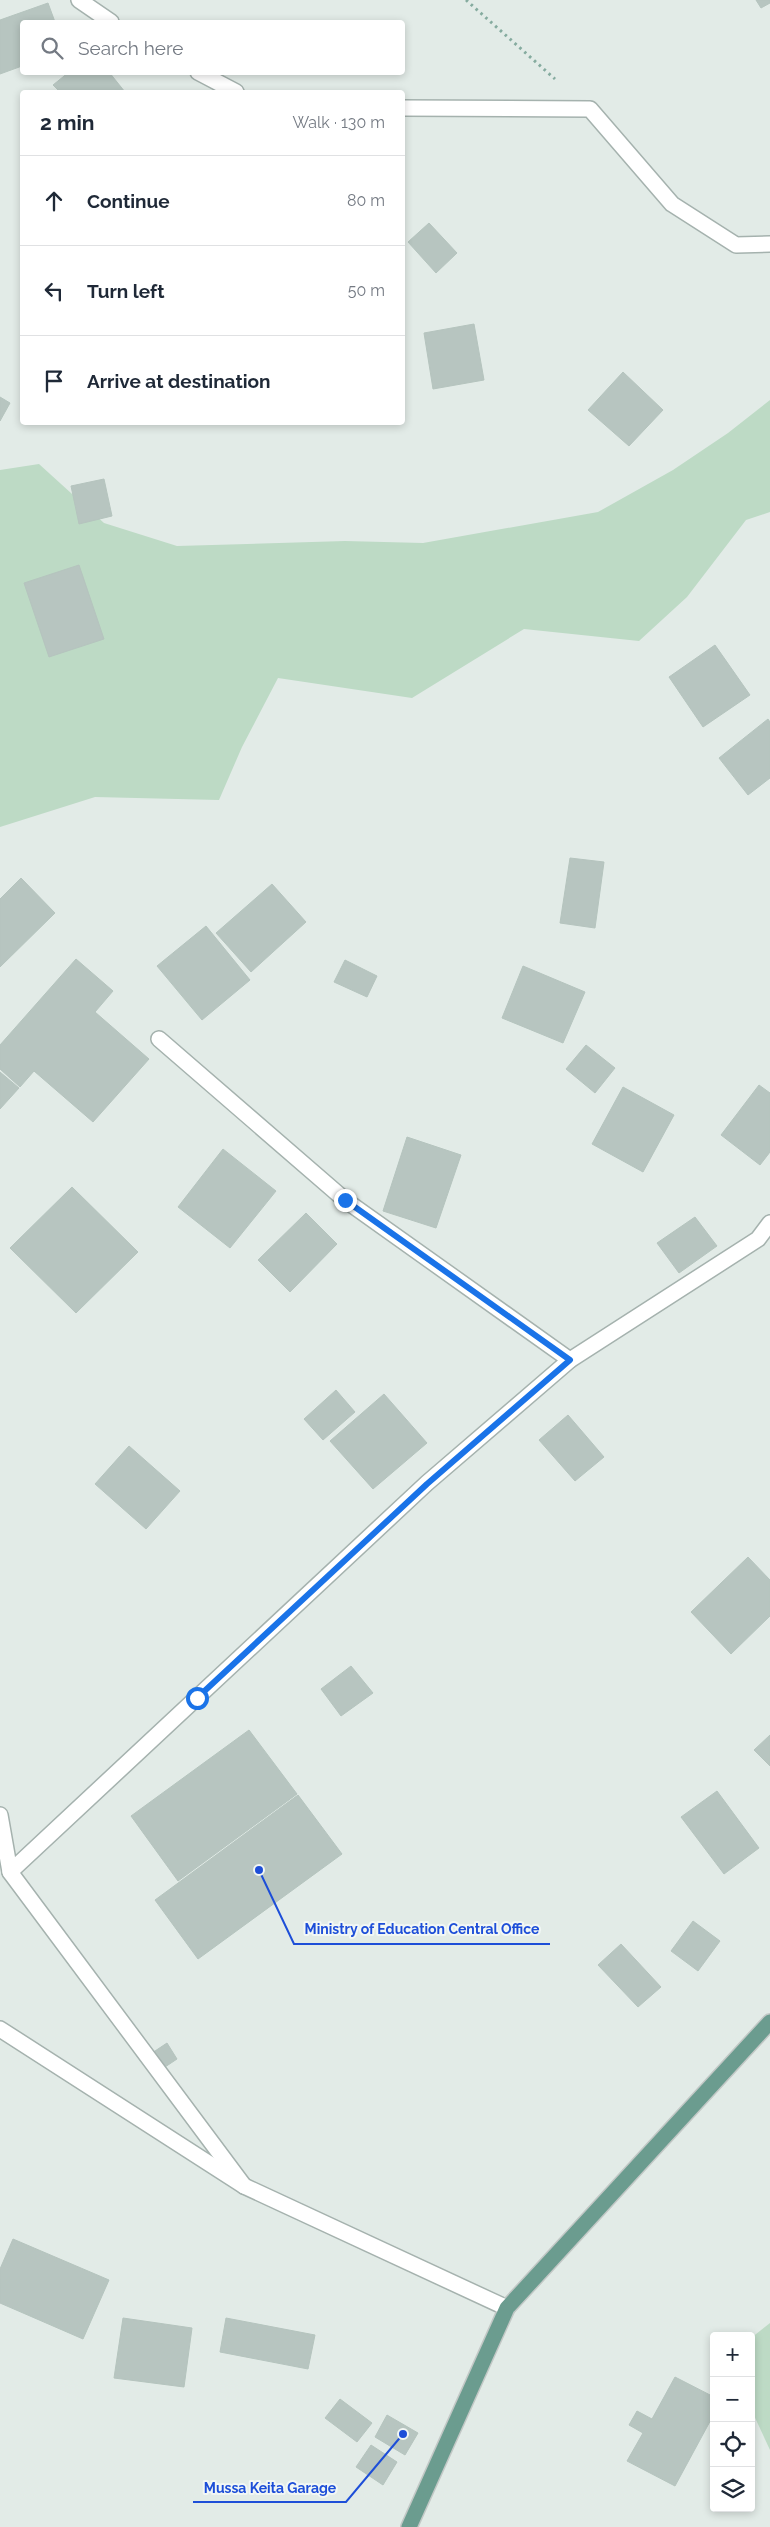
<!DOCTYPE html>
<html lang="en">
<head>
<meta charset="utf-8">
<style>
  body { margin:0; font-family:Raleway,sans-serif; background:#f2f2f3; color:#1f2937 }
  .controls { position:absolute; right:15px; bottom:15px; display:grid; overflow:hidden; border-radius:5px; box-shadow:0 2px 8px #0003 }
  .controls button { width:45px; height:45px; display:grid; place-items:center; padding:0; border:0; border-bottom:1px solid #e0e1e3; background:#fff; color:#1f2937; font:25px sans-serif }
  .stop { position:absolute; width:15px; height:15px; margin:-11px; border:4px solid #1a73e8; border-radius:50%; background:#fff }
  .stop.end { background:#1a73e8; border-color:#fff; box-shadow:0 1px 5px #0008 }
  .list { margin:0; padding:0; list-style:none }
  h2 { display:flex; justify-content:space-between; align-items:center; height:65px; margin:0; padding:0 20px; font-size:21px }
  h2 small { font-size:16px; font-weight:400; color:#747a83 }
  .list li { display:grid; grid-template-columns:32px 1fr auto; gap:15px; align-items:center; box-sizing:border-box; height:90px; padding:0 20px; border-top:1px solid #e0e1e3 }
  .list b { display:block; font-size:19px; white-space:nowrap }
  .list em { font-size:16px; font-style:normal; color:#747a83 }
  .icon { flex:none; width:28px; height:28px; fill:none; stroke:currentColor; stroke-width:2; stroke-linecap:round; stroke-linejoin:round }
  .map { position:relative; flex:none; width:770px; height:2527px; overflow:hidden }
  .search { position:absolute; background:#fff; box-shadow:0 2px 8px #0003; left:20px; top:20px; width:385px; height:55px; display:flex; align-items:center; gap:12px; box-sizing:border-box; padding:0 18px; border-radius:5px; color:#747a83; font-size:19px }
  .panel { position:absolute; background:#fff; box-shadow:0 2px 8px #0003; left:20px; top:90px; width:385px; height:335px; border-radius:5px }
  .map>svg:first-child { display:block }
</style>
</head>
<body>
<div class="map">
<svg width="770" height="2527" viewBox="0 0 770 2527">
  <rect width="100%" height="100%" fill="#e2ebe7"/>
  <!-- green -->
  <g fill="#bddac5">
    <path d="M770 400V512L746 520 687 597 639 641 524 629 412 698 278 678 242 747 219 800 95 797 0 827V470L39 464 104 523 177 546 345 541 423 543 598 512 673 470 728 433Z"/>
    <path d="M770 2323V2450L751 2409V2338Z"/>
  </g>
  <!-- building -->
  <g fill="#b7c5c0" stroke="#b5c4be">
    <path d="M756 0H770V3L761 8Z"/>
    <path d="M48 3 55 22H22V66L0 74V20Z"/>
    <path d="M69 72H109L125 92H60L53 85Z"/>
    <path d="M429 223 457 253 436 273 408 242Z"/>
    <path d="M474 324 484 380 433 389 424 333Z"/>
    <path d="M623 372 663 410 629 446 588 410Z"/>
    <path d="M0 397 10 403 0 421Z"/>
    <path d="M104 479 112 516 79 524 71 486Z"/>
    <path d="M79 565 104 639 49 657 24 583Z"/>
    <path d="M715 645 750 695 703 727 669 677Z"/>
    <path d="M768 719 770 722V778L748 795 719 758Z"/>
    <path d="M570 858 604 862 595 928 560 923Z"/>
    <path d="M21 878 55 913 0 967V899Z"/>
    <path d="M272 884 306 922 251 972 216 933Z"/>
    <path d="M206 926 250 980 202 1020 157 966Z"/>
    <path d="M76 959 113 991 95 1012 149 1059 93 1122 34 1071 20 1087 0 1069V1045Z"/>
    <path d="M345 960 377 976 367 997 334 982Z"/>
    <path d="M523 966 585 992 563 1043 502 1018Z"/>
    <path d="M586 1045 615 1068 595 1093 566 1069Z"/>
    <path d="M0 1072 19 1088 0 1109Z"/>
    <path d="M759 1085 770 1093V1152L760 1165 721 1135Z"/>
    <path d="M623 1087 674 1115 643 1172 592 1144Z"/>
    <path d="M407 1137 461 1155 436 1228 383 1211Z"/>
    <path d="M223 1149 276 1191 230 1248 178 1207Z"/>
    <path d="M72 1187 138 1252 76 1313 10 1248Z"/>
    <path d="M306 1213 337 1244 290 1292 258 1260Z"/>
    <path d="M695 1217 717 1246 679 1273 657 1243Z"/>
    <path d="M336 1390 355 1412 323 1440 304 1419Z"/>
    <path d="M384 1394 427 1443 373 1489 330 1441Z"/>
    <path d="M568 1415 604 1457 575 1481 539 1440Z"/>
    <path d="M129 1446 180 1491 146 1529 95 1484Z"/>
    <path d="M748 1557 770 1580V1616L731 1654 691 1612Z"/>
    <path d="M351 1666 373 1693 341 1716 321 1689Z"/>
    <path d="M249 1730 297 1794 178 1881 131 1816Z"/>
    <path d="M770 1735V1766L754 1750Z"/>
    <path d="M717 1791 759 1848 724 1874 681 1817Z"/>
    <path d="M298 1795 342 1854 198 1959 155 1900Z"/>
    <path d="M693 1921 720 1941 698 1971 671 1951Z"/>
    <path d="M621 1944 661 1987 638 2007 598 1965Z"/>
    <path d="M167 2043 177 2059 159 2071 149 2055Z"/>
    <path d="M13 2239 109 2280 83 2339 0 2303V2269Z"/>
    <path d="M123 2318 192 2328 184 2387 114 2378Z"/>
    <path d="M226 2318 315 2335 308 2369 220 2352Z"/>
    <path d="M675 2377 714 2397V2414L675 2486 627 2461 643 2433 629 2425 637 2411 652 2419Z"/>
    <path d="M340 2399 372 2423 357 2442 325 2418Z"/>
    <path d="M387 2415 418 2433 405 2455 375 2437Z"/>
    <path d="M371 2445 397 2462 383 2485 356 2467Z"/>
  </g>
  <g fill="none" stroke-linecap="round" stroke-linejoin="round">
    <defs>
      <path id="service" d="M0 1815 10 1872"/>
      <g id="minor">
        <path d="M79 0 111 22"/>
        <path d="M198 72 236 92"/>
        <path d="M402 108 590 109 672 204 736 245 770 244"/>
        <path d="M159 1039 345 1200 570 1360"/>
        <path d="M0 2029 244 2186 507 2308"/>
        <path d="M244 2186 10 1872 427 1483 570 1360 758 1239 770 1223"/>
      </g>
      <path id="primary" d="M409 2527 507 2308 770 2022"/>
    </defs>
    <!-- service casing -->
    <use href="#service" stroke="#a5b2ae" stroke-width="18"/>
    <!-- minor casing -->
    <use href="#minor" stroke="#a5b2ae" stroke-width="18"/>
    <!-- primary casing -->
    <use href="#primary" stroke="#c2c8c6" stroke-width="18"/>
    <!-- path -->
    <path stroke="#85ab9f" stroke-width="3" stroke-dasharray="2.5 4" stroke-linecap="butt" d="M466 0 555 79"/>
    <!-- service -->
    <use href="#service" stroke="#fff" stroke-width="15"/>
    <!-- minor -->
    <use href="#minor" stroke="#fff" stroke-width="15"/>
    <!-- primary -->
    <use href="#primary" stroke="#6b9c8f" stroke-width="15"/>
  </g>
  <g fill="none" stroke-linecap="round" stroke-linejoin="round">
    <!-- route -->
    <path stroke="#1a73e8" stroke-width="6" d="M197 1698 427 1484 570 1360 345 1200"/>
  </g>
  <!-- callouts -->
  <path fill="none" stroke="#1d4ed8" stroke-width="2" d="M259 1870L294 1944H550M403 2434L346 2502H193"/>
  <g fill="#1d4ed8" stroke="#f2f7f5" stroke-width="2">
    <circle cx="259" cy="1870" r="5"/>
    <circle cx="403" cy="2434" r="5"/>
  </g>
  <g font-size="14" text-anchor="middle" font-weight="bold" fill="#1d4ed8" stroke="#f2f7f5" stroke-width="4" stroke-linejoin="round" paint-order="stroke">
    <text x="422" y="1934">Ministry of Education Central Office</text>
    <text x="270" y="2493">Mussa Keita Garage</text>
  </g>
</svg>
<div class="controls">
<button>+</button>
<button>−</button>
<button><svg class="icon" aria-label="locate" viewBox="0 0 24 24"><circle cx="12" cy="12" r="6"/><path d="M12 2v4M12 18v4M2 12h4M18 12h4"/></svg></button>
<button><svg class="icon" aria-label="layers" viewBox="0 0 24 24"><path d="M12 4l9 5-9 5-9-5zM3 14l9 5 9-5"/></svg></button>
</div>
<div class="stop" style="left:197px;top:1698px"></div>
<div class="stop end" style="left:345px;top:1200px"></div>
<div class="search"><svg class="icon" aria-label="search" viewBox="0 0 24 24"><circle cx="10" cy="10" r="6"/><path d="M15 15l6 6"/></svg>Search here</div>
<section class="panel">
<h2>2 min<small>Walk · 130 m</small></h2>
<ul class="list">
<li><svg class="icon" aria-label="ahead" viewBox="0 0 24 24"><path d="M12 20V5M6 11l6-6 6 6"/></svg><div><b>Continue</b></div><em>80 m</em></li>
<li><svg class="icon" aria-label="left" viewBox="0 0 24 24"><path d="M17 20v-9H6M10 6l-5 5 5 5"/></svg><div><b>Turn left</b></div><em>50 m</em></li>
<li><svg class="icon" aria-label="arrive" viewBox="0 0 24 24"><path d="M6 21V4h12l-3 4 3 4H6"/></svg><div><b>Arrive at destination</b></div></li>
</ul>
</section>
</div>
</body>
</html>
